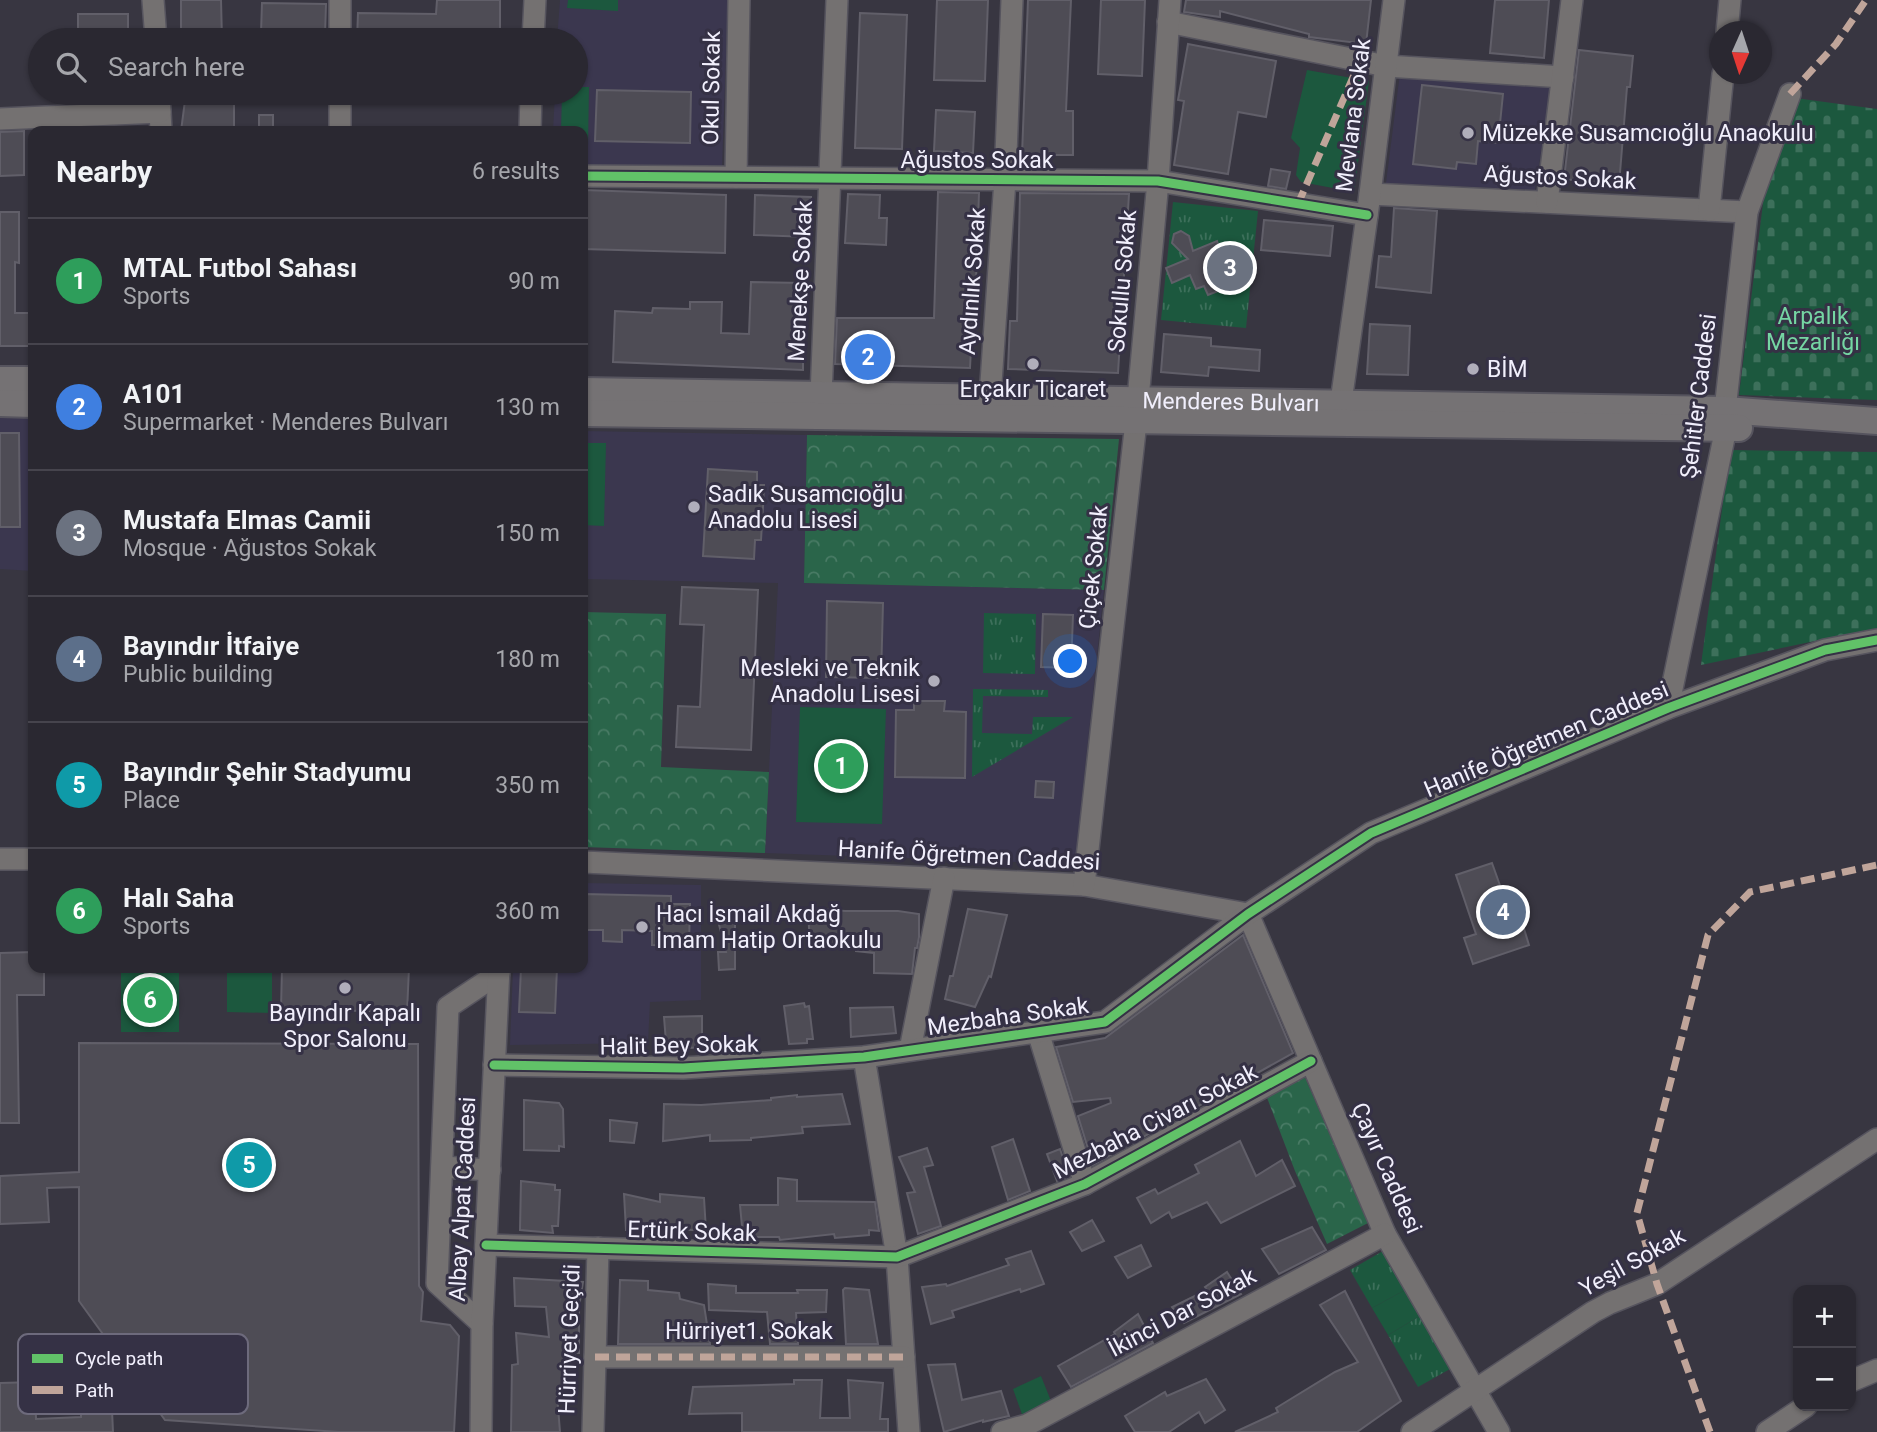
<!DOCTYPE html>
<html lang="en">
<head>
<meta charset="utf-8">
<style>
  body { margin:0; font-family:Roboto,sans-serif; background:#36343d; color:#f1f3f6 }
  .controls { position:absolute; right:21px; bottom:21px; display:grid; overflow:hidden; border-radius:14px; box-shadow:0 2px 5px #0004 }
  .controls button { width:63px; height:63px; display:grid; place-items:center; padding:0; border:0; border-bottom:2px solid #46444d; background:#2a2831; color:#f1f3f6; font:35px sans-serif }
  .compass { position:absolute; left:1709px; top:21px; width:63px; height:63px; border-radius:50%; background:#2a2831; box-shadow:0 2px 5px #0004; rotate:183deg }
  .you { position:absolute; left:1071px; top:662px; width:24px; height:24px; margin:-18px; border:5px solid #fff; border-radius:50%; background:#1a73e8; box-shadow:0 0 0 10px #1a73e833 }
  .badge { display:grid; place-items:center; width:46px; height:46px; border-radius:50%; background:#b0aebb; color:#fff; font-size:23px; font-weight:700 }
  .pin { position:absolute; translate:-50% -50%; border:4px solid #fff; box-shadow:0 2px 7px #0006 }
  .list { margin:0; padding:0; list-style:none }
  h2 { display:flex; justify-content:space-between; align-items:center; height:91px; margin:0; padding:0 28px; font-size:30px }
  h2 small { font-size:23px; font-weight:400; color:#a5a6ab }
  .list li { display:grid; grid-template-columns:46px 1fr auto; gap:21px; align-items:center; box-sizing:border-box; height:126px; padding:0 28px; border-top:2px solid #46444d }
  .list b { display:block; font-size:26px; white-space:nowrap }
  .list p { margin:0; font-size:23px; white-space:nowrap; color:#a5a6ab }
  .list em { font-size:23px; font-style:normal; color:#a5a6ab }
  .icon { flex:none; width:38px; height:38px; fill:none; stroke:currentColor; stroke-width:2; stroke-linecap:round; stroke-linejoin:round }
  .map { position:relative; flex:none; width:1877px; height:1432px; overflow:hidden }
  .search { position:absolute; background:#2a2831; box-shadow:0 2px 5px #0004; left:28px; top:28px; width:560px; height:77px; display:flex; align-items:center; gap:18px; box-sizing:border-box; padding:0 24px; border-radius:38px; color:#a5a6ab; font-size:26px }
  .panel { position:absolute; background:#2a2831; box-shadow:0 2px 5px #0004; left:28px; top:126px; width:560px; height:847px; border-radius:14px }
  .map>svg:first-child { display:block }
</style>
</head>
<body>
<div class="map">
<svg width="1877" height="1432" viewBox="0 0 1877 1432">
  <defs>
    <pattern id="grass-tufts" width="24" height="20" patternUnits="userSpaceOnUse" patternTransform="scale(1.75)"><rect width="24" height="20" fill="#1c583e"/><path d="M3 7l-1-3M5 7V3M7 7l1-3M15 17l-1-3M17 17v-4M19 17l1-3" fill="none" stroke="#3d705b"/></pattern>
    <pattern id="forest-crowns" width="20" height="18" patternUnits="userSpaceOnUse" patternTransform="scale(1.75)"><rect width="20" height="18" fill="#2a654a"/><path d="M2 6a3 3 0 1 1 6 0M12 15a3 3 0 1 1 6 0" fill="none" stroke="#497b65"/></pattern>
    <pattern id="cemetery-stones" width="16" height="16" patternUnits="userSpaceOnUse" patternTransform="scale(1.75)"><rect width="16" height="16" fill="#1c583e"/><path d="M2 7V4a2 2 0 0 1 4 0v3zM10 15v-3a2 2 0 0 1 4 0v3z" fill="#3d705b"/></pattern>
  </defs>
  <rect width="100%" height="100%" fill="#383641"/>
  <!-- built -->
  <g fill="#3b374f">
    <path d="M560 0H728L722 168 583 167V131H553L555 93H576V40H557Z"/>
    <path d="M1400 73 1552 84 1535 190 1386 183Z"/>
    <path d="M0 416 33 417V571L0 569Z"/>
    <path d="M583 431 807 435 804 583 1104 590 1075 864 765 853 778 583 583 579Z"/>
    <path d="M583 883 701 885V1000L650 1002 648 1043 510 1045 513 968H583Z"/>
  </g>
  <!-- grass -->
  <g fill="url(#grass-tufts)">
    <path d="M1173 202 1258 211 1246 328 1161 320Z"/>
    <path d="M984 613 1036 614 1035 674 983 673Z"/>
    <path d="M973 689 1048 690V697L983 696 982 733 1032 734 1033 717H1073L972 777Z"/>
    <path d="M1383 1251 1405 1290 1372 1308 1350 1270Z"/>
    <path d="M1420 1316 1450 1369 1418 1387 1388 1335Z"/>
  </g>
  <!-- forest -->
  <g fill="url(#forest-crowns)">
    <path d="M807 435 1119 439 1104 590 804 583Z"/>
    <path d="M583 612 666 614 661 767 769 772 765 853 583 847Z"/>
    <path d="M1304 1075 1368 1223 1327 1244 1295 1171 1266 1095Z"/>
  </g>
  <!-- cemetery -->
  <g fill="url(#cemetery-stones)">
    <path d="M1795 98 1877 109V400L1739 395 1772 132Z"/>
    <path d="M1730 450 1877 452V628L1701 665Z"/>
  </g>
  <!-- green -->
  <g fill="#1c583e">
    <path d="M568 0H618V11L567 8Z"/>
    <path d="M1307 70 1369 81 1354 192 1301 182 1296 175 1300 148 1291 138Z"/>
    <path d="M576 87H589L588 145 583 144V131H561L562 93H576Z"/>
    <path d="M583 443H606L604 526 583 525Z"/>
    <path d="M800 707 886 709 882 824 796 822Z"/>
    <rect x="121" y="968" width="58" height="64"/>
    <path d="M227 968H272V1013L227 1012Z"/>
    <path d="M1405 1290 1420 1316 1388 1335 1372 1308Z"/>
    <path d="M1041 1376 1051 1401 1023 1417 1013 1389Z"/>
  </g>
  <!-- building -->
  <g fill="#4e4c55" stroke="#615f69" stroke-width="2">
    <path d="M181 0H221L222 40H181Z"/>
    <path d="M437 0H500V40H357L358 13 436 14Z"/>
    <path d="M937 0H988L985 81 934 80Z"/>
    <path d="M1028 0H1071L1066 111H1073V155H1022Z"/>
    <path d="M1101 0H1145L1142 76 1098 74Z"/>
    <path d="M1186 0H1371L1366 44 1309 37V34L1220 11V17L1184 12Z"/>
    <path d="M1495 0H1549L1544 58 1490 53Z"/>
    <path d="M262 3 326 4 325 35 261 33Z"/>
    <path d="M860 13 907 15 902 149 855 148Z"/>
    <rect x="78" y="14" width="50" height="26"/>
    <path d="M1188 44 1276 61 1266 117 1238 112 1228 174 1174 165 1184 101 1178 100Z"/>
    <path d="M1579 50 1633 56 1630 87H1627L1619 185 1564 179Z"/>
    <path d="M1422 85 1503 94 1498 143 1478 141 1476 164 1457 162 1456 169 1413 164Z"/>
    <path d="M597 90 691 92 690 143 595 141Z"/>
    <path d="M186 93H234V131H181Z"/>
    <path d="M936 110 975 112 973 153 934 151Z"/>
    <rect x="259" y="115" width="14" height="16"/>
    <path d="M24 131V175L0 176V132Z"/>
    <path d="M1271 169 1290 172 1286 189 1268 186Z"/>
    <path d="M583 190 726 195 725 253 583 249Z"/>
    <path d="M938 192 979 193 975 309H973L970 368 835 364 837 318H934Z"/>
    <path d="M1020 193 1129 194 1118 373 1008 369 1010 321H1017Z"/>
    <path d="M848 194 880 195 879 218H887L886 245 845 243Z"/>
    <path d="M755 195 811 197 810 237 754 235Z"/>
    <path d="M1394 208 1437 211 1431 293 1376 287 1379 256 1391 257Z"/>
    <path d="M0 212H19V263L15 262V313H32L33 346H0Z"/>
    <path d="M1264 220 1333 226 1330 256 1261 250Z"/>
    <path d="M1181 231 1189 236 1193 251 1217 241 1220 250 1230 248 1240 271 1227 276 1231 286 1208 295 1204 286 1196 289 1190 275 1172 283 1166 268 1188 259 1172 243 1174 234Z"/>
    <path d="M751 282 803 283V370L613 362 615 311 652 313 653 308 690 309V302H722L721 333 749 334Z"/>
    <path d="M1370 324 1410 326 1408 375 1367 374Z"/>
    <path d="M1164 334 1211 338V346L1260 350 1259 371 1209 367 1208 376 1161 372Z"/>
    <path d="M0 433H19L20 527H0Z"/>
    <path d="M708 469 757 472V485H764L763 507 761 540H755L754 559 703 556Z"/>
    <path d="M682 587 758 590 751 750 676 747 678 706 700 707 704 625 680 624Z"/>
    <path d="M827 601 883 603 881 678 826 677Z"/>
    <path d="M1043 614 1073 615 1071 668 1041 667Z"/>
    <path d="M914 701H945L944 711 966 712 965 778 895 777 896 710H914Z"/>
    <path d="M1036 781 1054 782 1053 798 1035 797Z"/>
    <path d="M1492 863 1513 922 1521 919 1529 945 1473 964 1464 938 1476 934 1456 875Z"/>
    <path d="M584 894 671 896V904H690L689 946 652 945V931L622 930V942L603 941V930H583Z"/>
    <path d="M808 908 845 911H898L919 914V937L917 948H915L912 974 874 973V953L856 951V947L810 948Z"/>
    <path d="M715 909 735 912V969L719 970 718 952H726Z"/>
    <path d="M968 909 1007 915 991 977 989 976 975 1007 945 999 950 976H953Z"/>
    <path d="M1243 935 1293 1053 1093 1165 1078 1116 1111 1103 1110 1098 1073 1102 1056 1047 1105 1038Z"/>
    <path d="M33 952V968H44V995H17L19 1123H0V953Z"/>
    <path d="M282 968H409L407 1012 281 1009Z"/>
    <path d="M521 968H557L555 1013 519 1012Z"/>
    <path d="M804 1003 805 1007 809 1006 813 1039H807V1043L789 1044 784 1006Z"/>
    <path d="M893 1007 896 1033 851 1037 850 1008Z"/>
    <path d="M702 1016V1047L677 1049 675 1042H666L664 1017Z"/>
    <path d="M79 1043 418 1044 419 1286 423 1292 421 1321 450 1325 459 1336 454 1432H339L165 1420 79 1301V1187L47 1188 49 1222 0 1224V1176L79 1172Z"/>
    <path d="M842 1094 850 1124 802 1127 803 1133 751 1138V1140L710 1141V1135L663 1141 664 1104 701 1105 771 1100V1098L797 1095V1097Z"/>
    <path d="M524 1100 559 1103 563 1109 564 1147 559 1146V1151L524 1150Z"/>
    <path d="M610 1120 637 1123 634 1143 610 1141Z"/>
    <path d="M1013 1139 1030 1191 1008 1200 992 1147Z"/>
    <path d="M1240 1141 1256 1176 1282 1160 1295 1186 1221 1223 1207 1202 1172 1218 1169 1212 1151 1223 1137 1198 1155 1189 1158 1194 1199 1173 1195 1165Z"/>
    <path d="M927 1148 933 1165 924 1167 941 1226 918 1234 907 1193 915 1192 899 1157Z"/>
    <path d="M1060 1149 1069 1176 1057 1181 1047 1154Z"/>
    <path d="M778 1178 797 1180V1201L875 1202 879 1231 869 1230V1235L835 1238 834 1234 780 1240 779 1237H743L740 1205H778Z"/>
    <path d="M521 1181 555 1185V1190H560L558 1226H552L553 1233 520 1230Z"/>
    <path d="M624 1194 660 1202V1194L704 1198 706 1231 646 1227V1230H626Z"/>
    <path d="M1092 1220 1104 1241 1082 1251 1070 1232Z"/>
    <path d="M1312 1227 1326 1250 1279 1274 1262 1249Z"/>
    <path d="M1141 1245 1151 1266 1128 1278 1115 1257Z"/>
    <path d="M1031 1251 1044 1284 1021 1292 1020 1289 952 1311 954 1317 931 1324 922 1287 946 1284 947 1286 1009 1265 1006 1259Z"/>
    <path d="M1227 1272 1241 1294 1184 1323 1172 1307 1207 1290 1205 1287Z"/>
    <path d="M514 1278 583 1282 579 1307V1353H575L574 1395 557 1394 560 1432H511L512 1365 518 1364 516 1333 549 1337 546 1307 515 1306Z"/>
    <path d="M620 1280 648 1281V1290L679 1293 680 1299 704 1305 710 1344H618Z"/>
    <path d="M708 1284 736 1286V1293H798L797 1290H827L826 1312 796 1313 798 1344H770L767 1312 709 1310Z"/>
    <path d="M845 1288 869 1290 878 1344H846L843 1290Z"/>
    <path d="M1345 1291 1401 1401 1357 1432H1235L1278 1412 1276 1408 1335 1372 1358 1362 1320 1305Z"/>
    <path d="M1138 1314 1153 1343 1071 1387 1058 1366 1115 1334 1114 1332Z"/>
    <path d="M955 1364 962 1400 1001 1391 1009 1416 983 1422V1420L944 1432 928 1365Z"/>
    <path d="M1206 1379 1225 1410 1205 1423 1199 1412 1169 1432H1135L1125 1416 1165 1392 1167 1396Z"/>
    <path d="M794 1380H822L820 1418H850L848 1380 883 1383 880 1419H888V1432H742V1413L689 1414 693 1387 794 1384Z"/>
    <path d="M35 1382 36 1419 81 1417V1410H112L113 1432H0V1383Z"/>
  </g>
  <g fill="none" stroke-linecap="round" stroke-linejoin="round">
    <defs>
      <g id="minor">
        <path d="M153 0 156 40"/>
        <path d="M340 0V40"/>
        <path d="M1168 22 1386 66 1563 77"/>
        <path d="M1727 32 1730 0"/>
        <path d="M533 40 535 0"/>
        <path d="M159 93 161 131"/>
        <path d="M340 93V131"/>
        <path d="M0 119 160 112"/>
        <path d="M530 131 531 93"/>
        <path d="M583 176 1158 181 1367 215"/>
        <path d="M736 177 739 0"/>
        <path d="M1370 194 1747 212"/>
        <path d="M1547 202 1572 0"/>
        <path d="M1709 210 1723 74"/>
        <path d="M821 396 837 0"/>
        <path d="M990 397 1005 180 1012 0"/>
        <path d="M1138 399 1158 181 1170 0"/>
        <path d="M1341 402 1370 194 1394 0"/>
        <path d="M1668 708 1726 428 1725 410 1747 212 1790 94"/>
        <path d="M0 859H33"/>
        <path d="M583 862 1084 885 1248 914"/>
        <path d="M1084 885 1136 422"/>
        <path d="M1248 914 1385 1234 1499 1432"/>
        <path d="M1038 1032 1085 1184"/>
        <path d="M910 1050 944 878"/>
        <path d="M864 1057 897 1257 909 1432"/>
        <path d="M494 1065 683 1068 864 1057 1105 1022 1248 914 1371 833 1668 708 1825 650 1877 640"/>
        <path d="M442 1167 490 1170"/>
        <path d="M486 1245 897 1257 1085 1184 1311 1061"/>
        <path d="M482 1324 437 1283 448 1007 499 973"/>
        <path d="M595 1357H904"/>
        <path d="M1851 1381 1877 1370"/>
        <path d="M481 1432 482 1324 499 968"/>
        <path d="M593 1432 598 1248"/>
        <path d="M1002 1432 1027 1425 1385 1234"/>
        <path d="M1412 1432 1593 1312 1610 1303 1657 1284 1877 1139"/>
        <path d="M1767 1432 1806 1406"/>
      </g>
      <g id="major">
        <path d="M0 380H33"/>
        <path id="s1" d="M583 391 1725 410 1877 421"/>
        <path d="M0 403 33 404"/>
        <path d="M583 413 1739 428"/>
      </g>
    </defs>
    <!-- minor casing -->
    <use href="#minor" stroke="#56545e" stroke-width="24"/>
    <!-- major casing -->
    <use href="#major" stroke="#56545e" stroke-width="30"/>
    <!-- minor -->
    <use href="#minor" stroke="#747171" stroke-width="21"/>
    <!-- major -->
    <use href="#major" stroke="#757274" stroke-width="26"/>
    <!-- quiet -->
    <g stroke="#c0a59a" stroke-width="7" stroke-dasharray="14 7" stroke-linecap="butt">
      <path d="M1790 94 1836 44 1866 0"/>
      <path d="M1298 204 1360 61"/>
      <path d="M595 1357H904"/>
      <path d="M1710 1432 1657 1284 1637 1213 1708 935 1750 892 1877 865"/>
    </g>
    <defs>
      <g id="cycleway">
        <path d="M583 176 1158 181 1367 215"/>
        <path d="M494 1065 683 1068 864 1057 1105 1022 1248 914 1371 833 1668 708 1825 650 1877 640"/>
        <path d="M486 1245 897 1257 1085 1184 1311 1061"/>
      </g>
    </defs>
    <!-- cycleway casing -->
    <use href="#cycleway" stroke="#353145" stroke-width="13"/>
    <!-- cycleway -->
    <use href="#cycleway" stroke="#61c268" stroke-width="9"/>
  </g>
  <!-- markers -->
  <g fill="#b0aebb" stroke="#353145" stroke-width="2.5">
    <circle cx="1468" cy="133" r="7"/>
    <circle cx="1033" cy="364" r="7"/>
    <circle cx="1473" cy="369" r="7"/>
    <circle cx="694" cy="507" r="7"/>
    <circle cx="934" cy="681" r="7"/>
    <circle cx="642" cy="927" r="7"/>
    <circle cx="345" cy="988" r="7"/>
  </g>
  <g text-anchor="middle" stroke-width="6" stroke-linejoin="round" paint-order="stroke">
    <!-- street labels -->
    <g font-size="23" fill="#f1effc" stroke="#353145">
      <text transform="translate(711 88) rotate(-89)" y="8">Okul Sokak</text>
      <text transform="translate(1353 115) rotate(-83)" y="8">Mevlana Sokak</text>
      <text x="977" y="168">Ağustos Sokak</text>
      <text transform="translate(1560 177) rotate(3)" y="8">Ağustos Sokak</text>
      <text transform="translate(800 281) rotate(-87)" y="8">Menekşe Sokak</text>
      <text transform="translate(972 281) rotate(-86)" y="8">Aydınlık Sokak</text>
      <text transform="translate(1122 281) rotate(-85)" y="8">Sokullu Sokak</text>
      <text transform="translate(1698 396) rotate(-83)" y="8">Şehitler Caddesi</text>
      <text dy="8" stroke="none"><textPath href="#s1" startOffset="648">Menderes Bulvarı</textPath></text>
      <text transform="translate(1093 567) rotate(-84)" y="8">Çiçek Sokak</text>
      <text transform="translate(1546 739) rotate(-23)" y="8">Hanife Öğretmen Caddesi</text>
      <text transform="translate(969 855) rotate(3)" y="8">Hanife Öğretmen Caddesi</text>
      <text transform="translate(1008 1016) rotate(-8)" y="8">Mezbaha Sokak</text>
      <text transform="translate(679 1045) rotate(-1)" y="8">Halit Bey Sokak</text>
      <text transform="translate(1155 1121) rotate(-27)" y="8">Mezbaha Civarı Sokak</text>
      <text transform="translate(1387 1168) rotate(66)" y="8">Çayır Caddesi</text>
      <text transform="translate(462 1199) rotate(-87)" y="8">Albay Alpat Caddesi</text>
      <text transform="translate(692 1231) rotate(2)" y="8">Ertürk Sokak</text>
      <text transform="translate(1632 1262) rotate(-29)" y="8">Yeşil Sokak</text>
      <text transform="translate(1182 1312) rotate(-28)" y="8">İkinci Dar Sokak</text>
      <text x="749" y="1339">Hürriyet1. Sokak</text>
      <text transform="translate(569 1339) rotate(-88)" y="8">Hürriyet Geçidi</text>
    </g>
    <!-- poi labels -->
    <g font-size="23" fill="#f1effc" stroke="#353145" text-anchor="start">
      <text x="1482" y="141">Müzekke Susamcıoğlu Anaokulu</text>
      <text x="1487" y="377">BİM</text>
      <text x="1033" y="397" text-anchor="middle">Erçakır Ticaret</text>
      <text x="708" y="502">Sadık Susamcıoğlu<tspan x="708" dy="26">Anadolu Lisesi</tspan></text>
      <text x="920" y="676" text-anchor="end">Mesleki ve Teknik<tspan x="920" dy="26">Anadolu Lisesi</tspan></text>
      <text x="656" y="922">Hacı İsmail Akdağ<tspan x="656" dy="26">İmam Hatip Ortaokulu</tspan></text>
      <text x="345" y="1021" text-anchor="middle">Bayındır Kapalı<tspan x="345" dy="26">Spor Salonu</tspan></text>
    </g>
    <!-- park labels -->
    <g font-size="23" fill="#75d6a3" stroke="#353145">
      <text x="1813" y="324">Arpalık<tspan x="1813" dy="26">Mezarlığı</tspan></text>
    </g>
  </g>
  <!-- legend -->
  <rect x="18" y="1334" width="230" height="80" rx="10" fill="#353145" stroke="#6d6a7c" stroke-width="2"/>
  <rect x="32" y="1354" width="31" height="9" fill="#61c268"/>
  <rect x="32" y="1386" width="31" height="8" fill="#c0a59a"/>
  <g font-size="19" fill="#f1effc">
    <text x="75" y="1365">Cycle path</text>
    <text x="75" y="1397">Path</text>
  </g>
</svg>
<div class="controls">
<button>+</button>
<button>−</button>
</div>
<svg class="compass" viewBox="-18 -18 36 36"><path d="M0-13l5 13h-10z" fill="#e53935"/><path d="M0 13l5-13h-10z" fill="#a5a6ab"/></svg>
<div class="you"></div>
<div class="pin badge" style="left:841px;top:766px;background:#2e9e5b">1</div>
<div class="pin badge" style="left:868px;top:357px;background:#3f7fe0">2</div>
<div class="pin badge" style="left:1230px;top:268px;background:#6b7280">3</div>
<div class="pin badge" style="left:1503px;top:912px;background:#5c6f8a">4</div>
<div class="pin badge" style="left:249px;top:1165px;background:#0f9aa8">5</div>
<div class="pin badge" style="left:150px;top:1000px;background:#2e9e5b">6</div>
<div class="search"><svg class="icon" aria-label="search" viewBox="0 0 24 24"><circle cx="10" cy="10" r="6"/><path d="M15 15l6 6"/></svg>Search here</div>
<section class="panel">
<h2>Nearby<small>6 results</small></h2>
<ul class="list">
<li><span class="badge" style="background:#2e9e5b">1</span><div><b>MTAL Futbol Sahası</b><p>Sports</p></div><em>90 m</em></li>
<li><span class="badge" style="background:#3f7fe0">2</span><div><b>A101</b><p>Supermarket · Menderes Bulvarı</p></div><em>130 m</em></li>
<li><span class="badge" style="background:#6b7280">3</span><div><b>Mustafa Elmas Camii</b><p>Mosque · Ağustos Sokak</p></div><em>150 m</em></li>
<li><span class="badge" style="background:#5c6f8a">4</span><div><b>Bayındır İtfaiye</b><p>Public building</p></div><em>180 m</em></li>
<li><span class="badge" style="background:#0f9aa8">5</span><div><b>Bayındır Şehir Stadyumu</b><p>Place</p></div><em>350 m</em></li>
<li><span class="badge" style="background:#2e9e5b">6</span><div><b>Halı Saha</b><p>Sports</p></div><em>360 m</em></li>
</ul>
</section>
</div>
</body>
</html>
